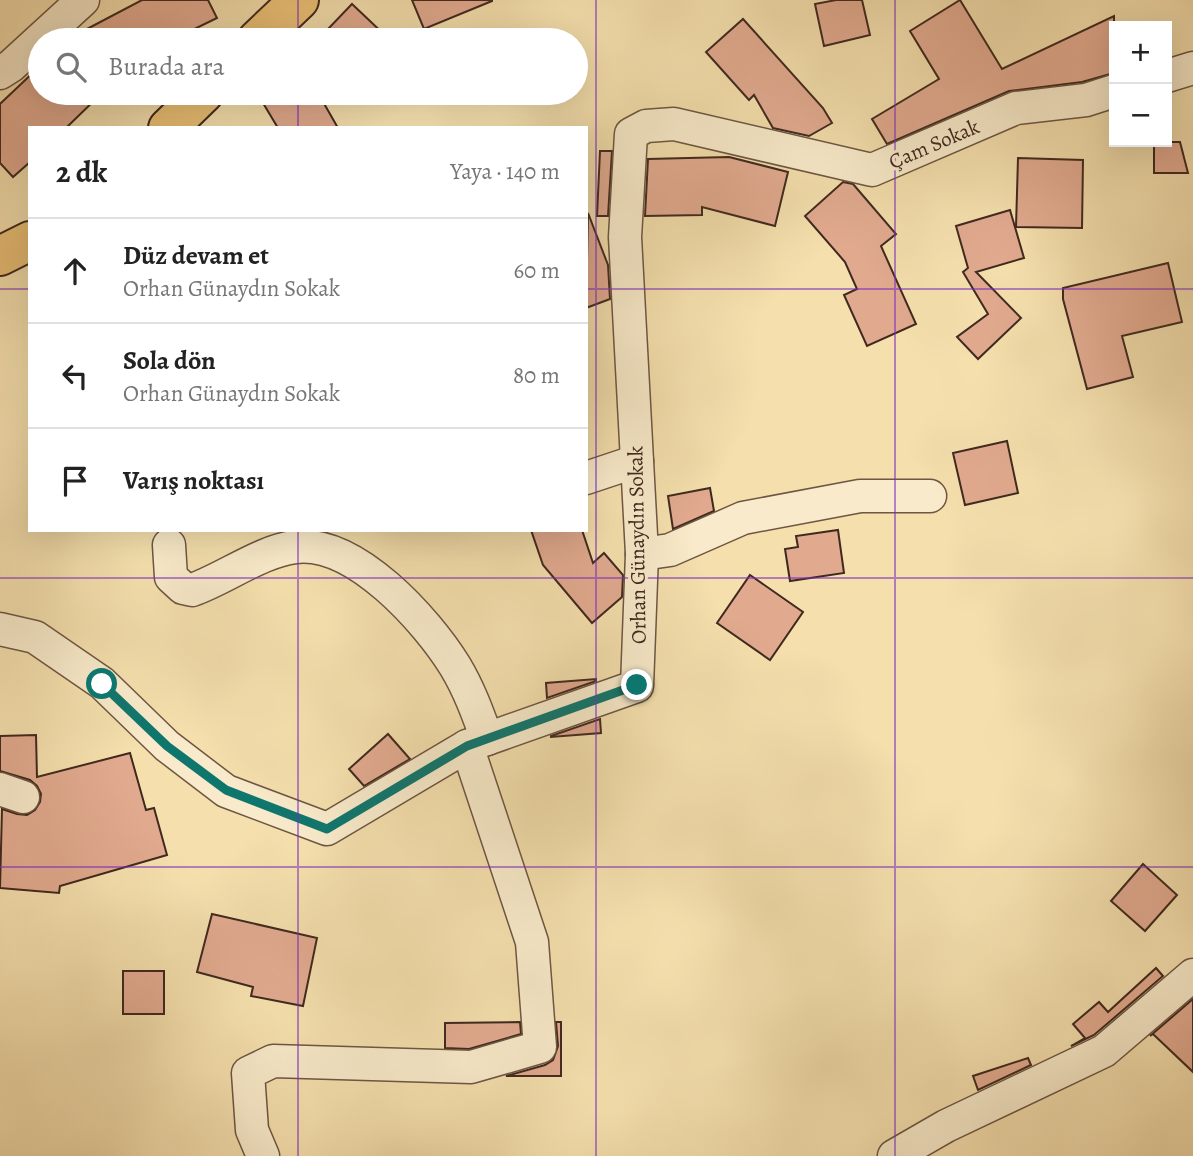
<!DOCTYPE html>
<html lang="tr">
<head>
<meta charset="utf-8">
<style>
  body { margin:0; font-family:Alegreya,serif; background:#f6f6f6; color:#222 }
  .controls { position:absolute; right:21px; top:21px; display:grid; overflow:hidden; border-radius:0px; box-shadow:0 7px 28px #0002 }
  .controls button { width:63px; height:63px; display:grid; place-items:center; padding:0; border:0; border-bottom:2px solid #e0e0e0; background:#fff; color:#222; font:35px sans-serif }
  .stop { position:absolute; width:21px; height:21px; margin:-16px; border:5px solid #0f766e; border-radius:50%; background:#fff }
  .stop.end { background:#0f766e; border-color:#fff; box-shadow:0 2px 7px #0008 }
  .list { margin:0; padding:0; list-style:none }
  h2 { display:flex; justify-content:space-between; align-items:center; height:91px; margin:0; padding:0 28px; font-size:30px }
  h2 small { font-size:23px; font-weight:400; color:#767676 }
  .list li { display:grid; grid-template-columns:46px 1fr auto; gap:21px; align-items:center; box-sizing:border-box; height:105px; padding:0 28px; border-top:2px solid #e0e0e0 }
  .list b { display:block; font-size:26px; white-space:nowrap }
  .list p { margin:0; font-size:23px; white-space:nowrap; color:#767676 }
  .list em { font-size:23px; font-style:normal; color:#767676 }
  .icon { flex:none; width:38px; height:38px; fill:none; stroke:currentColor; stroke-width:2; stroke-linecap:round; stroke-linejoin:round }
  .map { position:relative; flex:none; width:1193px; height:1156px; overflow:hidden }
  .search { position:absolute; background:#fff; box-shadow:0 7px 28px #0002; left:28px; top:28px; width:560px; height:77px; display:flex; align-items:center; gap:18px; box-sizing:border-box; padding:0 24px; border-radius:38px; color:#767676; font-size:26px }
  .panel { position:absolute; background:#fff; box-shadow:0 7px 28px #0002; left:28px; top:126px; width:560px; height:406px; border-radius:0px }
  .map>svg:first-child { display:block }
</style>
</head>
<body>
<div class="map">
<svg width="1193" height="1156" viewBox="0 0 1193 1156">
  <rect width="100%" height="100%" fill="#f4dfad"/>
  <filter id="stains"><feTurbulence type="fractalNoise" baseFrequency=".00286" numOctaves="4"/><feColorMatrix values="0 0 0 0 .2 0 0 0 0 .09 0 0 0 0 .02 0 0 0 .5 -.17"/></filter>
  <radialGradient id="worn" r=".72"><stop offset=".6" stop-color="#630" stop-opacity="0"/><stop offset="1" stop-color="#630" stop-opacity=".3"/></radialGradient>
  <!-- building -->
  <g fill="#e1aa8f" stroke="#40291f" stroke-width="2">
    <path d="M142 0H208L217 18 172 40H66Z"/>
    <path d="M412 0H492V1L424 29Z"/>
    <path d="M836 0H862L870 35 824 46 815 4Z"/>
    <path d="M960 0 1002 69 1114 16V73L1082 82 1009 91 887 144 872 119 939 79 910 31Z"/>
    <path d="M352 4 390 40H339L328 29Z"/>
    <path d="M743 19 823 108 832 123 809 136 773 128 754 95 749 100 706 52Z"/>
    <path d="M40 66V93H102L66 128H30V162L13 177 0 163V104Z"/>
    <path d="M257 93H318L338 128H278Z"/>
    <path d="M1154 142H1180L1188 173H1154Z"/>
    <path d="M600 151H612L608 216H597Z"/>
    <path d="M729 157 788 172 775 226 702 207V215L645 216 648 159Z"/>
    <path d="M1018 158 1083 160 1082 228 1016 227Z"/>
    <path d="M843 182 853 184 896 234 881 246 916 324 867 346 844 295 857 289 845 262 805 216Z"/>
    <path d="M1010 210 1024 258 976 272 1021 318 978 359 957 337 988 314 963 272 968 268 956 226Z"/>
    <path d="M588 213 608 265 610 299 586 308Z"/>
    <path d="M1168 263 1182 322 1122 336 1133 377 1087 389 1063 299V288Z"/>
    <path d="M1007 441 1018 493 965 505 953 453Z"/>
    <path d="M710 488 714 511 673 529 668 496Z"/>
    <path d="M531 530H582L593 563 604 553 623 575 622 597 592 623 543 565Z"/>
    <path d="M838 530 844 573 790 581 785 549 798 547 796 536Z"/>
    <path d="M750 575 803 612 770 660 717 623Z"/>
    <path d="M596 679V681L547 698 546 683Z"/>
    <path d="M600 719 601 733 551 737V736Z"/>
    <path d="M388 734 410 759 364 786 349 769Z"/>
    <path d="M36 735 37 777 130 753 146 810 154 808 167 855 60 886 59 893 0 888 2 809 17 814 27 815 35 810 40 802 41 794 37 786 30 780 0 771V736Z"/>
    <path d="M1143 864 1177 895 1145 931 1111 901Z"/>
    <path d="M212 914 317 938 303 1006 251 996 253 987 197 972Z"/>
    <path d="M1156 968 1163 976 1094 1035 1071 1046 1085 1038 1073 1024 1099 1002 1108 1012Z"/>
    <rect x="123" y="971" width="41" height="43"/>
    <path d="M1193 999V1072L1153 1034 1150 1036Z"/>
    <path d="M520 1022 521 1034 469 1049 445 1048V1023Z"/>
    <path d="M556 1022H561V1076H506L545 1065 553 1060 558 1046Z"/>
    <path d="M1028 1058 1031 1065 978 1090 973 1076Z"/>
  </g>
  <g fill="none" stroke-linecap="round" stroke-linejoin="round">
    <defs>
      <g id="minor">
        <path d="M0 73 11 66 83 0"/>
        <path d="M1167 76 1193 68"/>
        <path d="M586 478 637 461"/>
        <path d="M169 545 171 577 183 588 192 590C224 579 261 551 295 547 355 539 427 621 455 666 469 689 478 714 487 739"/>
        <path d="M642 554 670 550 743 518 860 496H930"/>
        <path d="M0 629 35 637 102 683 167 746 226 791 327 829 467 746 637 686 642 554 625 237 631 134 646 126 674 124 872 170 1016 108 1086 100 1114 91"/>
        <path d="M0 789 23 797"/>
        <path d="M263 1156 252 1130 248 1073 273 1061 471 1067 540 1047 532 942 467 746"/>
        <path d="M894 1156 946 1126 1104 1051 1193 975"/>
      </g>
      <g id="major">
        <path d="M257 40 299 0"/>
        <path d="M168 128 204 93"/>
        <path d="M0 256 30 241"/>
      </g>
    </defs>
    <!-- minor casing -->
    <use href="#minor" stroke="#6d5642" stroke-width="35"/>
    <!-- major casing -->
    <use href="#major" stroke="#40291f" stroke-width="42"/>
    <!-- minor -->
    <use href="#minor" stroke="#f8eaca" stroke-width="32"/>
    <!-- major -->
    <use href="#major" stroke="#eac076" stroke-width="38"/>
  </g>
  <g fill="none" stroke-linecap="round" stroke-linejoin="round">
    <!-- route -->
    <path stroke="#0f766e" stroke-width="9" d="M102 684 167 746 226 790 327 829 467 746 637 685"/>
  </g>
  <!-- grid -->
  <path fill="none" stroke="#7b2cbf" stroke-width="2" stroke-opacity="0.55" d="M298 0V40M596 0V1156M895 0V1156M298 93V128M0 289H30M586 289H1193M298 530V1156M0 578H1193M0 867H1193"/>
  <g text-anchor="middle" stroke-width="6" stroke-linejoin="round" paint-order="stroke">
    <!-- street labels -->
    <g font-size="21" fill="#40291f" stroke="#f8eaca">
      <text transform="translate(934 144) rotate(-23)" y="7">Çam Sokak</text>
      <text transform="translate(637 545) rotate(-91)" y="7">Orhan Günaydın Sokak</text>
    </g>
  </g>
  <rect width="100%" height="100%" filter="url(#stains)"/>
  <rect width="100%" height="100%" fill="url(#worn)"/>
</svg>
<div class="controls">
<button>+</button>
<button>−</button>
</div>
<div class="stop" style="left:102px;top:684px"></div>
<div class="stop end" style="left:637px;top:685px"></div>
<div class="search"><svg class="icon" aria-label="search" viewBox="0 0 24 24"><circle cx="10" cy="10" r="6"/><path d="M15 15l6 6"/></svg>Burada ara</div>
<section class="panel">
<h2>2 dk<small>Yaya · 140 m</small></h2>
<ul class="list">
<li><svg class="icon" aria-label="ahead" viewBox="0 0 24 24"><path d="M12 20V5M6 11l6-6 6 6"/></svg><div><b>Düz devam et</b><p>Orhan Günaydın Sokak</p></div><em>60 m</em></li>
<li><svg class="icon" aria-label="left" viewBox="0 0 24 24"><path d="M17 20v-9H6M10 6l-5 5 5 5"/></svg><div><b>Sola dön</b><p>Orhan Günaydın Sokak</p></div><em>80 m</em></li>
<li><svg class="icon" aria-label="arrive" viewBox="0 0 24 24"><path d="M6 21V4h12l-3 4 3 4H6"/></svg><div><b>Varış noktası</b></div></li>
</ul>
</section>
</div>
</body>
</html>
